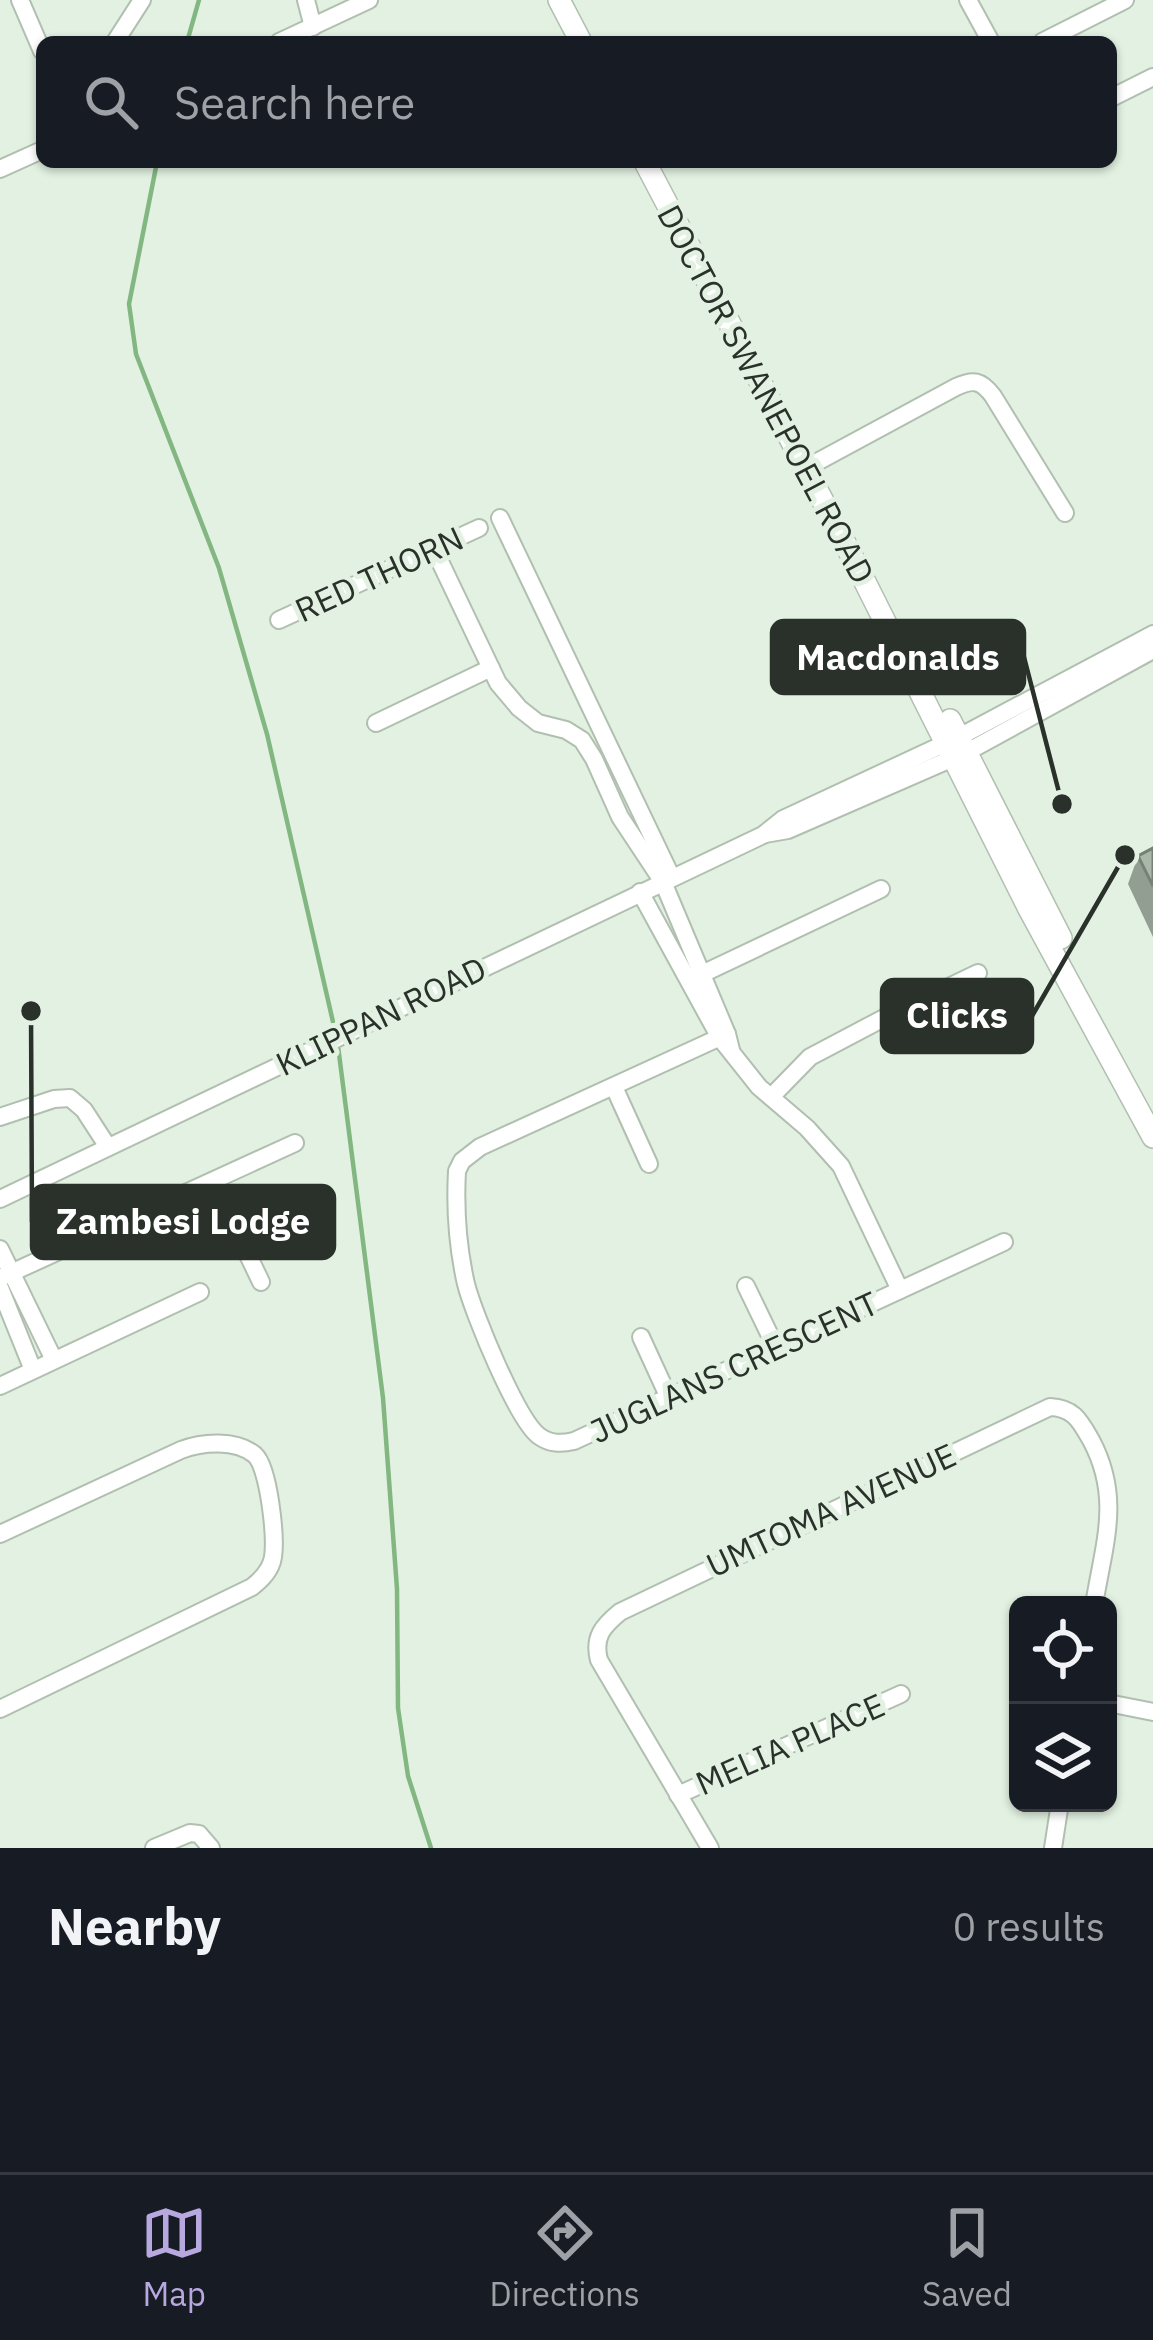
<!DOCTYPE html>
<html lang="en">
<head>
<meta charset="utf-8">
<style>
  body { margin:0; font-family:"IBM Plex Sans",sans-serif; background:#20242c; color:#f1f3f6 }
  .controls { position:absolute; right:36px; bottom:36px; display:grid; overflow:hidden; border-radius:18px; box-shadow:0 3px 9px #0004 }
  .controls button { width:108px; height:108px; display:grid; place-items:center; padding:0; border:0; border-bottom:3px solid #363941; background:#171b24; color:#f1f3f6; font:60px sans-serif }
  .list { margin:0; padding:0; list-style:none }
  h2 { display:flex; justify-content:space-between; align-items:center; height:156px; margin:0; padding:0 48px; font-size:51px }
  h2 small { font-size:39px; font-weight:400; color:#9ea1a6 }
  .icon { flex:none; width:66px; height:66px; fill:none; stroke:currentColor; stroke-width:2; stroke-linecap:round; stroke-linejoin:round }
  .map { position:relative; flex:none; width:1153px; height:1848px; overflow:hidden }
  .search { position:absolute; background:#171b24; box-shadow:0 3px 9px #0004; left:36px; right:36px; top:36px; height:132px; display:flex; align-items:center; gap:30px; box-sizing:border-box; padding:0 42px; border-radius:18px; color:#9ea1a6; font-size:45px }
  .sheet { height:324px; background:#171b24 }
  nav { display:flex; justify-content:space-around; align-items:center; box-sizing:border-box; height:168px; border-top:3px solid #363941; background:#171b24; font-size:33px; color:#9ea1a6 }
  nav a { display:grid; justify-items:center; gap:6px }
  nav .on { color:#b8a8e0 }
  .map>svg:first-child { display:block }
</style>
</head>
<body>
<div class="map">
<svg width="1153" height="1848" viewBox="0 0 1153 1848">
  <rect width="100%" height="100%" fill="#e2f1e1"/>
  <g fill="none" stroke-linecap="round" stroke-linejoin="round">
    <!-- stream -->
    <g stroke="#83b782" stroke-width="4.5">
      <path d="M187 42 199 0"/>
      <path d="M157 162 129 304 136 354 219 568 267 734 336 1035"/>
      <path d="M338 1046 383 1398 397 1589 398 1708 408 1776 431 1848"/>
    </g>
    <defs>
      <g id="minor">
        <path d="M20 0 42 51"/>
        <path d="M306 0 313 27"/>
        <path d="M968 0 991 42"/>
        <path d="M115 42 142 0"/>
        <path d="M279 42 369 0"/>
        <path d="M1042 42 1125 0"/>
        <path d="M1111 98 1153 77"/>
        <path d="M0 169 42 150"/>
        <path d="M806 468 956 387C973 379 981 380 993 396L1065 513"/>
        <path d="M500 518 672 878"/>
        <path d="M434 549 498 683 519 708 538 723 566 730 582 740 594 759 620 817 663 882 727 1034 731 1050"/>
        <path d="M279 620 479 528"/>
        <path d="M376 723 491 668"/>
        <path d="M765 834 788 830 967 752 1153 650"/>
        <path d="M640 892 720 1038 759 1087 807 1128 841 1166 900 1290"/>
        <path d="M702 974 881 889"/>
        <path d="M727 1034 480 1147 462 1161 457 1171C455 1208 458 1249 466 1284 473 1312 517 1420 539 1436 550 1444 561 1444 574 1441L1004 1242"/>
        <path d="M614 1087 649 1164"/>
        <path d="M771 1097 810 1057 884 1018 978 973"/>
        <path d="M0 1117 54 1099 70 1098 84 1110 108 1147"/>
        <path d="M213 1182 261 1282"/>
        <path d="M0 1199 763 835 783 819 959 737 1153 634"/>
        <path d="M0 1249 54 1360"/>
        <path d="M0 1278 295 1143"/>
        <path d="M746 1286 776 1348"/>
        <path d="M0 1288 33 1370"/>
        <path d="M641 1337 669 1398"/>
        <path d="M0 1386 200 1292"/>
        <path d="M0 1534 181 1450C202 1442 236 1439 255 1455 269 1468 276 1537 273 1557 271 1570 262 1579 252 1587L0 1709"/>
        <path d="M1108 1703 1153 1712"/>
        <path d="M678 1795 901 1694"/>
        <path d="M154 1848 190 1833 199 1834 211 1848"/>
        <path d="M710 1848 599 1660C593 1637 603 1626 620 1612L1050 1407C1074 1408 1080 1421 1091 1440 1122 1498 1104 1543 1094 1605"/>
        <path d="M1053 1848 1060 1803"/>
      </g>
      <g id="major">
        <path d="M559 0 581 42"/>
        <path d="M645 162 858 568 1029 909 1153 1137"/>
        <path d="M950 720 1061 938"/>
      </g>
    </defs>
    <!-- minor casing -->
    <use href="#minor" stroke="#b1bfb0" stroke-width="20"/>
    <!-- major casing -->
    <use href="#major" stroke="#b1bfb0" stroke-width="24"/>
    <!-- minor -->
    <use href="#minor" stroke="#fff" stroke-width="16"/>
    <!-- major -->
    <use href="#major" stroke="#fff" stroke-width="21"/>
  </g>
  <!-- wall -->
  <path fill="#929e91" d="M1153 848V937L1128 884 1138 856Z"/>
  <!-- building -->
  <path fill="#aab8a9" stroke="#778176" stroke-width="3" d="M1153 848V886L1138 856Z"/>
  <g text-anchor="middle" stroke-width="10" stroke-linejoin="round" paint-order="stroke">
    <!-- street labels -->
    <g font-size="33" fill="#2a302a" stroke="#e2f1e1">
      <text transform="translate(766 394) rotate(62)" y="12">DOCTOR SWANEPOEL ROAD</text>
      <text transform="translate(379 574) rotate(-25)" y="12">RED THORN</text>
      <text transform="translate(381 1016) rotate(-26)" y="12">KLIPPAN ROAD</text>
      <text transform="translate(734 1367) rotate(-25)" y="12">JUGLANS CRESCENT</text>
      <text transform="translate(831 1510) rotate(-25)" y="12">UMTOMA AVENUE</text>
      <text transform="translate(790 1744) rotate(-24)" y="12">MELIA PLACE</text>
    </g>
  </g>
  <!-- callouts -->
  <path fill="none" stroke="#2a302a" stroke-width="4.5" d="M1062 804L1024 657M1125 855L1032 1016M31 1011L32 1222"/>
  <g fill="#2a302a" stroke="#e2f1e1" stroke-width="4.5">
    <circle cx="1062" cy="804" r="12"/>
    <circle cx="1125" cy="855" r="12"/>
    <circle cx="31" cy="1011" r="12"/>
  </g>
  <g fill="#2a302a" stroke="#2a302a" stroke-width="4.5">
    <rect x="772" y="621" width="252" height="72" rx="12"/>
    <rect x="882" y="980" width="150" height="72" rx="12"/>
    <rect x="32" y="1186" width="302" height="72" rx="12"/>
  </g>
  <g font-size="36" text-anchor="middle" font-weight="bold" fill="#fff">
    <text x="898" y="670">Macdonalds</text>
    <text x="957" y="1028">Clicks</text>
    <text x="183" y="1234">Zambesi Lodge</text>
  </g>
</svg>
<div class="controls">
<button><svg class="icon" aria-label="locate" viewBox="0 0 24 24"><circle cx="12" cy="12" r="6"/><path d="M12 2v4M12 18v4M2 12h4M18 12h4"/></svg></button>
<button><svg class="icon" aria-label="layers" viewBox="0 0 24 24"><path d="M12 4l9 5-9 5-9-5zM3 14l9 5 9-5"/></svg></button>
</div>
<div class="search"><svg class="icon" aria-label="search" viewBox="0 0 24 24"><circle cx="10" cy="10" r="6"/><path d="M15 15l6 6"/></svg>Search here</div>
</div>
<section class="sheet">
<h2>Nearby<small>0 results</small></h2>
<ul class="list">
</ul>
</section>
<nav>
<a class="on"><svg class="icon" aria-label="map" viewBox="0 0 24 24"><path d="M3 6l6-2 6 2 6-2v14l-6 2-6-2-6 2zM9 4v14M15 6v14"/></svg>Map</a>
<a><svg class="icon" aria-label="directions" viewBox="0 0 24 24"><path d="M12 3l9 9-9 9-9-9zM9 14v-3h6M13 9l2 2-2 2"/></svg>Directions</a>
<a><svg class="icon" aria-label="saved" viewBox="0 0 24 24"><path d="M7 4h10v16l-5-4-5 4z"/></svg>Saved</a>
</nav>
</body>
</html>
